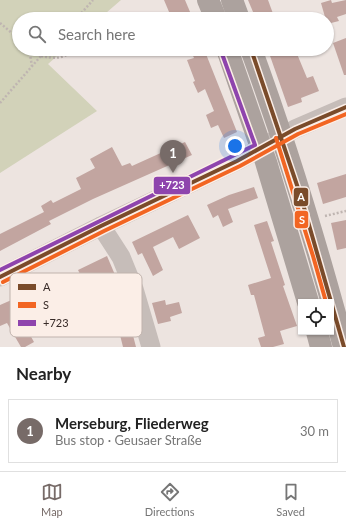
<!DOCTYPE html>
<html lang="en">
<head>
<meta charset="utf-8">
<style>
  body { margin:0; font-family:Lato,sans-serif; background:#f6f6f6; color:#222 }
  .controls { position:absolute; right:12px; bottom:12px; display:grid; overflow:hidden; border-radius:0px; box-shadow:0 1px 3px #0004 }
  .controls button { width:36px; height:36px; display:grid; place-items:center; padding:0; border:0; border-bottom:1px solid #e0e0e0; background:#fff; color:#222; font:20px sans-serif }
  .you { position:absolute; left:235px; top:146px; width:14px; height:14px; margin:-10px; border:3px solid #fff; border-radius:50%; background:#1a73e8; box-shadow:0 0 0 6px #1a73e833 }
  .badge { display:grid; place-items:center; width:26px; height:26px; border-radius:50%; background:#776b68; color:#fff; font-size:13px; font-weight:700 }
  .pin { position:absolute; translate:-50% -33px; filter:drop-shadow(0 1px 2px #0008) }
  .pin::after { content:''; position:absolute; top:21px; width:14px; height:12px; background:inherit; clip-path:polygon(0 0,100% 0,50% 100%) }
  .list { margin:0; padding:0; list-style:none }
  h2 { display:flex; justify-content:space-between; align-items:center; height:52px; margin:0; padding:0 16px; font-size:17px }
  h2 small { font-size:13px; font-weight:400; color:#767676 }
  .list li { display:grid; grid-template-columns:26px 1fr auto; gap:12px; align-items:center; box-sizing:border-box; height:64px; margin:0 8px 8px; padding:0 8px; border:1px solid #e0e0e0; border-radius:0px }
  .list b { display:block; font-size:15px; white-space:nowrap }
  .list p { margin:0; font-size:13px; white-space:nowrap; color:#767676 }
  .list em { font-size:13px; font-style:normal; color:#767676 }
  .icon { flex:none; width:22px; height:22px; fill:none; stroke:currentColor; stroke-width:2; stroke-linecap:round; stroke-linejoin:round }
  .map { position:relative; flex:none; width:346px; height:347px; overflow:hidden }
  .search { position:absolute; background:#fff; box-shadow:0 1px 3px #0004; left:12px; right:12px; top:12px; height:44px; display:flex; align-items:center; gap:10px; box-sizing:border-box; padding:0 14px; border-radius:22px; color:#767676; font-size:15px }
  .sheet { height:124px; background:#fff }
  nav { display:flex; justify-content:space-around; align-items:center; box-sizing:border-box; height:56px; border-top:1px solid #e0e0e0; background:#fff; font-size:11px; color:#767676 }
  nav a { display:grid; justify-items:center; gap:2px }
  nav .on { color:#776b68 }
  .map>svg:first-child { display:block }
</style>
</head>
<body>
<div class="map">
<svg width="346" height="347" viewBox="0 0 346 347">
  <rect width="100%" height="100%" fill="#ede4e0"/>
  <!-- green -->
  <path fill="#d2d2b9" d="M0 0H121L99 19H19V49H65L48 64 97 111 0 173Z"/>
  <!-- building -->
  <g fill="#c2a5a0">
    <path d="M164 0H185L193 19H172Z"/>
    <path d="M248 0H268L275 19H256Z"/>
    <path d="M331 0 332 3 346 0V14L337 17 339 21 327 24 321 3Z"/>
    <path d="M346 38V75H344L333 43Z"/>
    <path d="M190 49H204L237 132 224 138 218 125 211 128 206 115 214 111 205 89 198 93 193 82 195 81 187 60 194 58Z"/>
    <path d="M279 49H281L282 53 295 49 307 78 313 76 319 91 301 98 302 102 288 107 269 53Z"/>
    <path d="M185 142 192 155 93 199 49 221 51 224 0 251V234L44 212 41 206 51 200 53 203 81 189 76 178 95 168 90 159 112 147 122 166 130 163 132 166Z"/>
    <path d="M346 174V197L323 204 317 183Z"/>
    <path d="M254 187 258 198 228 209 233 222 223 227 218 215 213 218 207 205 229 195Z"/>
    <path d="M188 215 200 238 179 249 173 237 153 247 163 270 153 276 142 253 138 255 132 242Z"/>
    <path d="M346 220V248L337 250 331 223Z"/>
    <path d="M267 221 274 241 271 242 285 285 283 286 297 326 280 331 284 344 273 347H261L258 338 265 336 254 295H251L248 285 271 278 254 225Z"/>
    <path d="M107 256 121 289 136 347H123L112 303 101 274 84 282 78 270Z"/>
    <path d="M23 295 32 311 20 317 34 342 25 347H21L7 323 0 326V305Z"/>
    <path d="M165 300 166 305 179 302 182 313 170 317 171 321 158 324 152 303Z"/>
  </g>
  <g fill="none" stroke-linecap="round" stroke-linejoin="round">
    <!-- path -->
    <g stroke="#bfb5b1" stroke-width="2.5" stroke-dasharray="2 2" stroke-linecap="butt">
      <path d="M76 19 93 0"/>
      <path d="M0 23 19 39"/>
      <path d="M29 49 32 66"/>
      <path d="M36 49 46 50"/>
      <path d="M41 56C54 59 65 59 74 49"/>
      <path d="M0 103 47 49"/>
      <path d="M325 216 346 211"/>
    </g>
    <!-- minor -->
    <g stroke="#c6bdb9" stroke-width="19">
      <path d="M101 226 121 257 134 289 151 347"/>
      <path d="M0 277 101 226 237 161 295 129 346 107"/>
    </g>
    <!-- major -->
    <g stroke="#aca29e" stroke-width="22">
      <path d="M208 0 216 19"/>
      <path d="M232 0 239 19"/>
      <path d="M227 49 266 162 308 302"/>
      <path d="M251 49C287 147 317 246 344 347"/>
      <path d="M317 332 321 347"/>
    </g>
    <defs>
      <g id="bus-1">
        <path d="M251 49 301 197 344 347"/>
        <path d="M0 277 101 226 237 161 295 129 346 107"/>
      </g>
      <g id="bus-2">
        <path d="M276 138 313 256 326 302"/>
        <path d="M3 282 104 231 240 166 298 134 346 114"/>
      </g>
      <path id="bus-3" d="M0 270 255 145 221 51"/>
    </defs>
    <!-- bus-1 casing -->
    <use href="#bus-1" stroke="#fbeee7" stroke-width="7"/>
    <!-- bus-2 casing -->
    <use href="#bus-2" stroke="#fbeee7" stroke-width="7"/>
    <!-- bus-3 casing -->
    <use href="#bus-3" stroke="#fbeee7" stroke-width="7"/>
    <!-- bus-1 -->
    <use href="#bus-1" stroke="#7a4b2a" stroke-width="4"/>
    <!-- bus-2 -->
    <use href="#bus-2" stroke="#f26522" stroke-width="4"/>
    <!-- bus-3 -->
    <use href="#bus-3" stroke="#8e44ad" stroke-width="4"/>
  </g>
  <!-- legend -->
  <rect x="10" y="273" width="132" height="64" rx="6" fill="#fbeee7" stroke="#c0b3ad" stroke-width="1"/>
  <rect x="18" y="284" width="18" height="6" fill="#7a4b2a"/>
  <rect x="18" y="302" width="18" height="6" fill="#f26522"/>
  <rect x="18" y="320" width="18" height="6" fill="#8e44ad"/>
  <g font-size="11" fill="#372a27">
    <text x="43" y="291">A</text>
    <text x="43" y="309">S</text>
    <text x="43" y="327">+723</text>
  </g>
  <g stroke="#fbeee7" stroke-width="1.5">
    <rect x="153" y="176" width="38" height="19" rx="4" fill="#8e44ad"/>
    <rect x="293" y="187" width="16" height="20" rx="4" fill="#7a4b2a"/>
    <rect x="294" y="210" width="15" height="19" rx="4" fill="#f26522"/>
  </g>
  <g font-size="11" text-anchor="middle" font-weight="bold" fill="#fff">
    <text x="172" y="189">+723</text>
    <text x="301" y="201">A</text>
    <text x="302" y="224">S</text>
  </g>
</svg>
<div class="controls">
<button><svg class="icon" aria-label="locate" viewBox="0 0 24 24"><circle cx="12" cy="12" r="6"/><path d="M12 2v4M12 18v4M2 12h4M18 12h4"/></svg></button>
</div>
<div class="you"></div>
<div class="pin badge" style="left:173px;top:173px">1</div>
<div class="search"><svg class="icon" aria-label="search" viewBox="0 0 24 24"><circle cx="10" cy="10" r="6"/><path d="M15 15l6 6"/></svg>Search here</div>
</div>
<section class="sheet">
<h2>Nearby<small></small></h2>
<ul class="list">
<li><span class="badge">1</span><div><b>Merseburg, Fliederweg</b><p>Bus stop · Geusaer Straße</p></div><em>30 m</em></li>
</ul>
</section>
<nav>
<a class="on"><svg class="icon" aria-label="map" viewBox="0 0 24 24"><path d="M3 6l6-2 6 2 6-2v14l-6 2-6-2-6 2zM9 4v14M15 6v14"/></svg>Map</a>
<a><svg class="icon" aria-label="directions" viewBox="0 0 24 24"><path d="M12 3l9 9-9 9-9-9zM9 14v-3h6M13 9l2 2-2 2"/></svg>Directions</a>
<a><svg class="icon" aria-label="saved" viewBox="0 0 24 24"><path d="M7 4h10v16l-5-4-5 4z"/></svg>Saved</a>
</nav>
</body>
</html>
